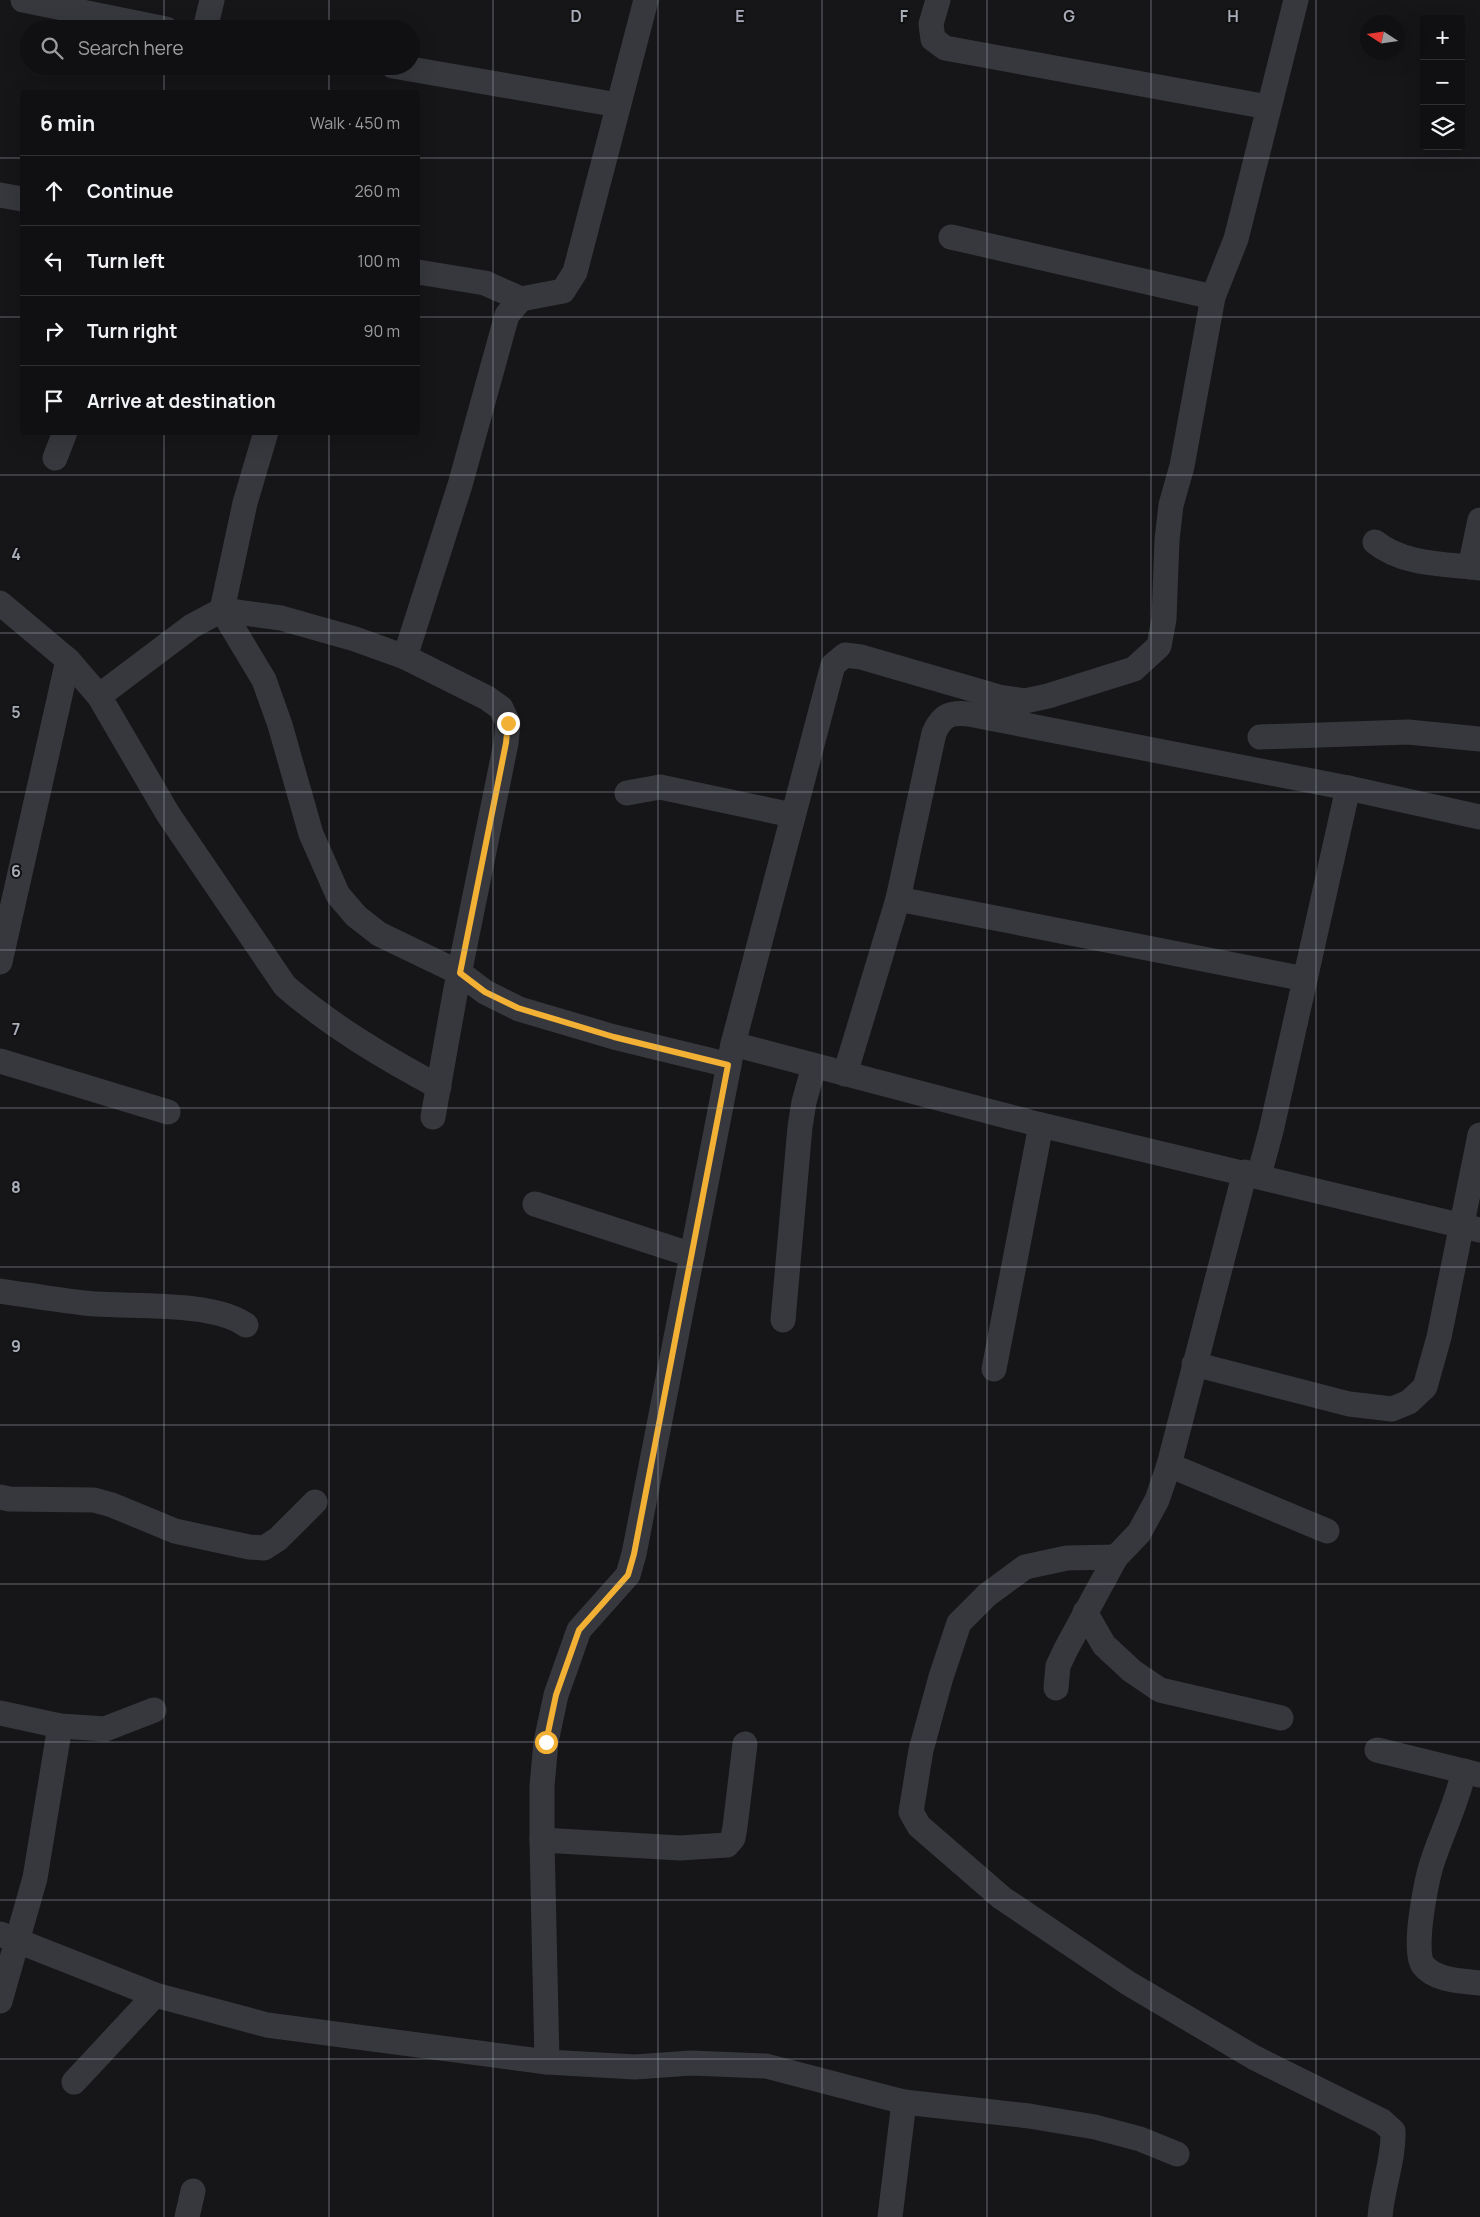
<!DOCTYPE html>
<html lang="en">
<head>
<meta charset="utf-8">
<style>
  body { margin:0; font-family:Manrope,sans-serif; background:#19191b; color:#f1f3f6 }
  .controls { position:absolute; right:15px; top:15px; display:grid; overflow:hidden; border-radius:5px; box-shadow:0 5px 20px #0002 }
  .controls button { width:45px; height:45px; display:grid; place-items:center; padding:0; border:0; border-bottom:1px solid #303032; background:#101012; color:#f1f3f6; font:25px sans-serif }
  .compass { position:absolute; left:1360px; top:15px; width:45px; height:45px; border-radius:50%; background:#101012; box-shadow:0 5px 20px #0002; rotate:282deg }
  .stop { position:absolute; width:15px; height:15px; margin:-11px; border:4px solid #f2b134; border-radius:50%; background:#fff }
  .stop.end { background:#f2b134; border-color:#fff; box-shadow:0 1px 5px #0008 }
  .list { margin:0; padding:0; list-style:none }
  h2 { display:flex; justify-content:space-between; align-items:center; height:65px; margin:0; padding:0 20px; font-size:21px }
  h2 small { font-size:16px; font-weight:400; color:#9c9d9f }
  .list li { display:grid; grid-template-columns:32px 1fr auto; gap:15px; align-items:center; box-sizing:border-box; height:70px; padding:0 20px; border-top:1px solid #303032 }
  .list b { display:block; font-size:19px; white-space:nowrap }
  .list em { font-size:16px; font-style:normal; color:#9c9d9f }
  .icon { flex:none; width:28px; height:28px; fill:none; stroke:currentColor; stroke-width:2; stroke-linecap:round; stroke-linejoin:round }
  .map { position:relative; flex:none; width:1480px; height:2217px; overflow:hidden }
  .search { position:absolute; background:#101012; box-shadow:0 5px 20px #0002; left:20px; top:20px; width:400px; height:55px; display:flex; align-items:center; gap:12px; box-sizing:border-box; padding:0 18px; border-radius:28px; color:#9c9d9f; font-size:19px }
  .panel { position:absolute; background:#101012; box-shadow:0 5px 20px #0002; left:20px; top:90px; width:400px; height:345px; border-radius:5px }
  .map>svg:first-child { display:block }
</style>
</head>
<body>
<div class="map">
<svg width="1480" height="2217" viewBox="0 0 1480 2217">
  <rect width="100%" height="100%" fill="#161618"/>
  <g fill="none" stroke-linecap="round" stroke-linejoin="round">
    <!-- minor -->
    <g stroke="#37383d" stroke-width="25">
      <path d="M23 0 166 29"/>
      <path d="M938 0 931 24 933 39 945 48 1268 107"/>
      <path d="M205 29 212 0"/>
      <path d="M393 66 618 105"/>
      <path d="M0 195 22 199"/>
      <path d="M951 237 1213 297"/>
      <path d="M418 272 485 283 521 299"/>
      <path d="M266 432 245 503 222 610 264 680 280 725 311 834 338 895 356 916 379 934 460 973 485 992 519 1009 614 1037 729 1065"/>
      <path d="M55 458 65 432"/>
      <path d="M1375 542C1403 565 1445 564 1480 568"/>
      <path d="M1470 567 1480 520"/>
      <path d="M0 603 68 660 99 696 168 814 285 986C331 1026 385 1058 439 1087"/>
      <path d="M405 657 460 485 507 315 521 299 563 291 575 272 646 0"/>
      <path d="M99 696 192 626 222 610 281 618 355 639 405 657 487 698 501 708 508 723 506 743 455 994 433 1117"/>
      <path d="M1260 737 1408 732 1480 739"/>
      <path d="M627 793 660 787 792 815"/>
      <path d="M898 899 1305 979"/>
      <path d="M0 962 68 660"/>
      <path d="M733 1044 1041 1125 1480 1230"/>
      <path d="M0 1061 168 1112"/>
      <path d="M845 1074 898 899 934 733C942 715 950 712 969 714L1348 788 1480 817"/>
      <path d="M1259 1175 1271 1131 1348 788"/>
      <path d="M535 1204 692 1255"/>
      <path d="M0 1291C28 1295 56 1300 84 1303 127 1308 211 1300 246 1325"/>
      <path d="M783 1320 800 1127 804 1102 814 1066"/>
      <path d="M1194 1364 1349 1404 1392 1409 1409 1402 1425 1387 1439 1337 1480 1135"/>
      <path d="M994 1369 1041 1125"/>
      <path d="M1169 1465 1327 1531"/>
      <path d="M0 1497 9 1499 94 1500 112 1505 175 1531 249 1547 264 1548 278 1539 315 1502"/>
      <path d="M1116 1557 1067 1558 1025 1567 987 1595 959 1623 941 1677 921 1750 911 1812 919 1826 1002 1898 1128 1983 1255 2058 1382 2121 1393 2131C1394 2160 1382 2188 1380 2217"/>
      <path d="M1085 1612 1104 1645 1132 1671 1160 1690 1281 1718"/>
      <path d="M1056 1688 1058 1666 1066 1649 1116 1557 1139 1533 1157 1500 1169 1465 1245 1172"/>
      <path d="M0 1713 60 1726 105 1729 154 1710"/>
      <path d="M1377 1750 1480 1775"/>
      <path d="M1464 1771C1457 1802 1444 1828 1434 1857 1427 1876 1412 1950 1423 1965 1435 1981 1463 1981 1480 1983"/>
      <path d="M542 1840 680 1848 727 1845 733 1838 735 1827 745 1744"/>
      <path d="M0 1934 155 1995 267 2025 547 2062 635 2067 691 2063 766 2066 904 2102 1029 2116 1095 2127 1140 2139 1177 2154"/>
      <path d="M0 2001 35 1878 60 1726"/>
      <path d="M547 2062 542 1840V1786L546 1742 556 1695 579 1630 628 1575 634 1554 733 1044 833 665 845 655 861 657 999 697 1025 701 1048 696 1134 669 1159 646 1164 619 1167 540 1171 505 1182 466 1213 297 1236 239 1296 0"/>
      <path d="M74 2082 155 1995"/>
      <path d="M187 2217 193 2191"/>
      <path d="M890 2217 904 2102"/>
    </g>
  </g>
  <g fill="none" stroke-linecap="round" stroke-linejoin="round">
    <!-- route -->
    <path stroke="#f2b134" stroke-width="6" d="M508 723 506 743 460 973 485 992 518 1008 614 1037 728 1065 634 1554 628 1575 579 1630 556 1695 546 1742"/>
  </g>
  <!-- grid -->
  <path fill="none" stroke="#a8adb8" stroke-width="1" stroke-opacity="0.55" d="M164 0V29M329 0V29M493 0V2217M658 0V2217M822 0V2217M987 0V2217M1151 0V2217M1316 0V2217M164 66V92M329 66V92M0 158H22M418 158H1480M0 317H22M418 317H1480M164 432V2217M329 432V2217M0 475H1480M0 633H1480M0 792H1480M0 950H1480M0 1108H1480M0 1267H1480M0 1425H1480M0 1584H1480M0 1742H1480M0 1900H1480M0 2059H1480"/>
  <g font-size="16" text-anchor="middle" font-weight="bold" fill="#a8adb8" stroke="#111113" stroke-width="4" stroke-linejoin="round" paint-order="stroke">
    <text x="576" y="22">D</text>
    <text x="740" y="22">E</text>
    <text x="904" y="22">F</text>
    <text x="1069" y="22">G</text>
    <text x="1233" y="22">H</text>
    <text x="16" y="560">4</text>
    <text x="16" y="718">5</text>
    <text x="16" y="877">6</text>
    <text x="16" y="1035">7</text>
    <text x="16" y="1193">8</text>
    <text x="16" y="1352">9</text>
  </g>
</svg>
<div class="controls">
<button>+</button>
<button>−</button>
<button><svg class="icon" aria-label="layers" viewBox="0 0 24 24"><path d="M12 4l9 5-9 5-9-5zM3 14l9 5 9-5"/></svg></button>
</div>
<svg class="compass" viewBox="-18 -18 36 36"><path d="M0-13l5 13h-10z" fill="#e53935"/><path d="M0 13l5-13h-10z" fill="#9c9d9f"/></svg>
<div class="stop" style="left:546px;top:1742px"></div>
<div class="stop end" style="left:508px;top:723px"></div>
<div class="search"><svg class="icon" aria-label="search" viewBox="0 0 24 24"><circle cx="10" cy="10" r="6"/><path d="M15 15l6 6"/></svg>Search here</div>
<section class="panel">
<h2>6 min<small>Walk · 450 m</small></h2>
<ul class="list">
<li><svg class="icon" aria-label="ahead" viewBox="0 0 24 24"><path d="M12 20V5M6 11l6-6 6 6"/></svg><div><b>Continue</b></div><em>260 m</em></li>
<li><svg class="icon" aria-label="left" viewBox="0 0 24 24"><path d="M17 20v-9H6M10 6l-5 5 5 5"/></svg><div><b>Turn left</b></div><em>100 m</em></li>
<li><svg class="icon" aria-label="right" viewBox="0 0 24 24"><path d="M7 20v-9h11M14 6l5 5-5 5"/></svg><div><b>Turn right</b></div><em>90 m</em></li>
<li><svg class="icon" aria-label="arrive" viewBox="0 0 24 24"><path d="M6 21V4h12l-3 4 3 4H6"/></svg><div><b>Arrive at destination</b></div></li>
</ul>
</section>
</div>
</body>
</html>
